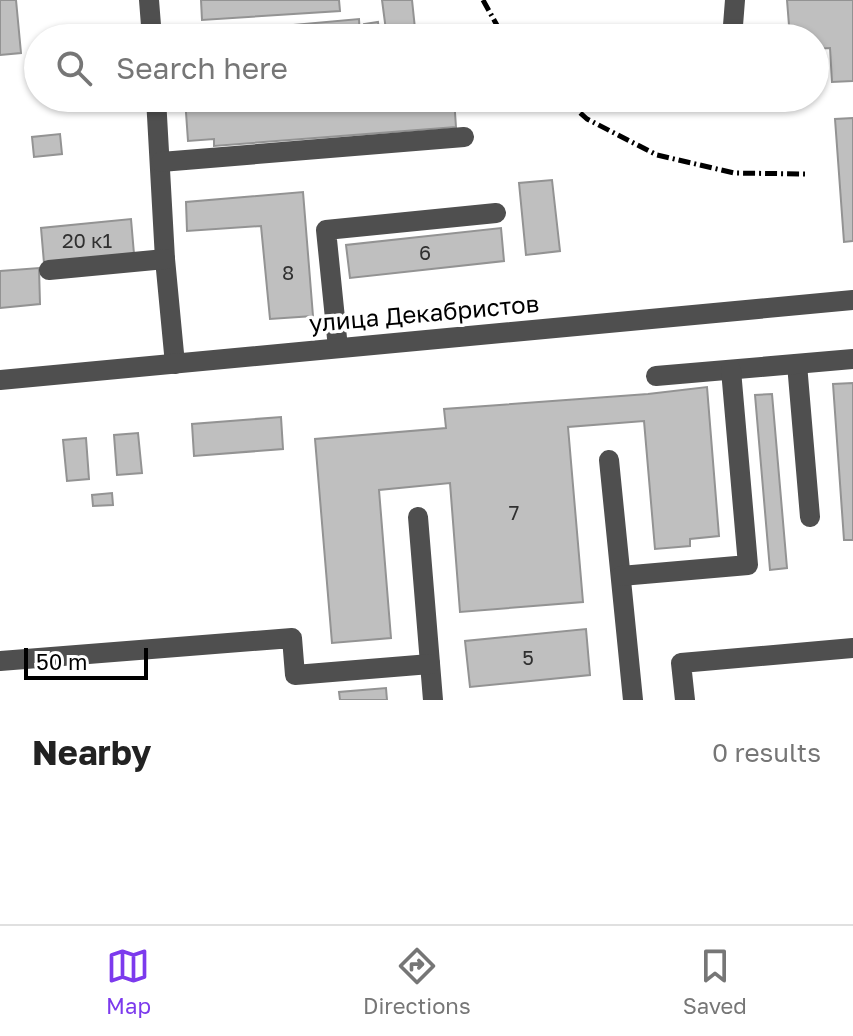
<!DOCTYPE html>
<html lang="en">
<head>
<meta charset="utf-8">
<style>
  body { margin:0; font-family:"Golos Text",sans-serif; background:#f6f6f6; color:#222 }
  .scale { position:absolute; left:24px; bottom:20px; width:124px; box-sizing:border-box; padding-left:8px; border:4px solid #000; border-top:0; font-size:22px; line-height:28px; white-space:nowrap; color:#000; -webkit-text-stroke:6px #fff; paint-order:stroke }
  .list { margin:0; padding:0; list-style:none }
  h2 { display:flex; justify-content:space-between; align-items:center; height:104px; margin:0; padding:0 32px; font-size:34px }
  h2 small { font-size:26px; font-weight:400; color:#767676 }
  .icon { flex:none; width:44px; height:44px; fill:none; stroke:currentColor; stroke-width:2; stroke-linecap:round; stroke-linejoin:round }
  .map { position:relative; flex:none; width:853px; height:700px; overflow:hidden }
  .search { position:absolute; background:#fff; box-shadow:0 2px 6px #0004; left:24px; right:24px; top:24px; height:88px; display:flex; align-items:center; gap:20px; box-sizing:border-box; padding:0 28px; border-radius:44px; color:#767676; font-size:30px }
  .sheet { height:224px; background:#fff }
  nav { display:flex; justify-content:space-around; align-items:center; box-sizing:border-box; height:112px; border-top:2px solid #e0e0e0; background:#fff; font-size:22px; color:#767676 }
  nav a { display:grid; justify-items:center; gap:4px }
  nav .on { color:#7c3aed }
  .map>svg:first-child { display:block }
</style>
</head>
<body>
<div class="map">
<svg width="853" height="700" viewBox="0 0 853 700">
  <rect width="100%" height="100%" fill="#fff"/>
  <!-- building -->
  <g fill="#bfbfbf" stroke="#939393" stroke-width="2">
    <path d="M0 0H16L21 53 0 55Z"/>
    <path d="M201 0H339L340 11 202 20Z"/>
    <path d="M382 0H412L416 38H387Z"/>
    <path d="M787 0H853V81L832 82 830 48 815 49V38H790Z"/>
    <path d="M359 19 360 38H214V32Z"/>
    <path d="M378 22 380 38H365L364 24Z"/>
    <path d="M100 98H118V103L99 101Z"/>
    <path d="M185 98H454L456 127 214 146V139L188 141Z"/>
    <path d="M853 118V241L844 242 835 119Z"/>
    <path d="M60 134 62 154 34 157 32 137Z"/>
    <path d="M552 180 560 251 526 255 519 183Z"/>
    <path d="M303 192 313 316 270 319 261 226 187 231 186 202Z"/>
    <path d="M131 219 134 254 44 263 41 228Z"/>
    <path d="M501 228 504 261 350 278 346 245Z"/>
    <path d="M39 268 40 304 0 308V271Z"/>
    <path d="M853 383V540H844L833 384Z"/>
    <path d="M707 387 719 536 690 539V546L655 549 644 421 568 427 583 602 460 612 450 483 379 490 391 638 332 643 315 439 446 428 444 409 648 394Z"/>
    <path d="M772 394 787 568 770 570 755 395Z"/>
    <path d="M281 417 283 449 194 456 192 424Z"/>
    <path d="M138 433 142 473 117 475 114 435Z"/>
    <path d="M86 438 89 479 67 481 63 440Z"/>
    <path d="M112 493 113 505 93 506 92 495Z"/>
    <path d="M586 629 590 675 470 687 465 641Z"/>
    <path d="M386 688 387 700H340L339 692Z"/>
  </g>
  <g fill="none" stroke-linecap="round" stroke-linejoin="round">
    <!-- minor -->
    <g stroke="#4f4f4f" stroke-width="20">
      <path d="M149 0 152 38"/>
      <path d="M732 38 735 0"/>
      <path d="M156 98 165 259 175 364"/>
      <path d="M161 162 464 137"/>
      <path d="M49 270 165 259"/>
      <path d="M338 348 326 230 496 213"/>
      <path d="M797 364 810 517"/>
      <path d="M656 376 853 359"/>
      <path d="M0 380 853 300"/>
      <path d="M609 460 633 700"/>
      <path d="M418 517 433 700"/>
      <path d="M621 576 748 565 731 370"/>
      <path d="M0 661 292 638 295 675 430 664"/>
      <path d="M685 700 681 663 853 648"/>
    </g>
    <!-- rail -->
    <g stroke="#000" stroke-width="5" stroke-dasharray="12 4 2 4" stroke-linecap="butt">
      <path d="M483 0 504 38"/>
      <path d="M564 98 587 119 657 155 734 173 805 174"/>
    </g>
  </g>
  <g text-anchor="middle" stroke-width="7" stroke-linejoin="round" paint-order="stroke">
    <!-- number labels -->
    <g font-size="20" fill="#303030">
      <text x="87" y="248">20 к1</text>
      <text x="425" y="260">6</text>
      <text x="288" y="280">8</text>
      <text x="514" y="520">7</text>
      <text x="528" y="665">5</text>
    </g>
    <!-- street labels -->
    <g font-size="24" fill="#000" stroke="#fff">
      <text transform="translate(424 314) rotate(-5)" y="8">улица Декабристов</text>
    </g>
  </g>
</svg>
<div class="scale">50 m</div>
<div class="search"><svg class="icon" aria-label="search" viewBox="0 0 24 24"><circle cx="10" cy="10" r="6"/><path d="M15 15l6 6"/></svg>Search here</div>
</div>
<section class="sheet">
<h2>Nearby<small>0 results</small></h2>
<ul class="list">
</ul>
</section>
<nav>
<a class="on"><svg class="icon" aria-label="map" viewBox="0 0 24 24"><path d="M3 6l6-2 6 2 6-2v14l-6 2-6-2-6 2zM9 4v14M15 6v14"/></svg>Map</a>
<a><svg class="icon" aria-label="directions" viewBox="0 0 24 24"><path d="M12 3l9 9-9 9-9-9zM9 14v-3h6M13 9l2 2-2 2"/></svg>Directions</a>
<a><svg class="icon" aria-label="saved" viewBox="0 0 24 24"><path d="M7 4h10v16l-5-4-5 4z"/></svg>Saved</a>
</nav>
</body>
</html>
